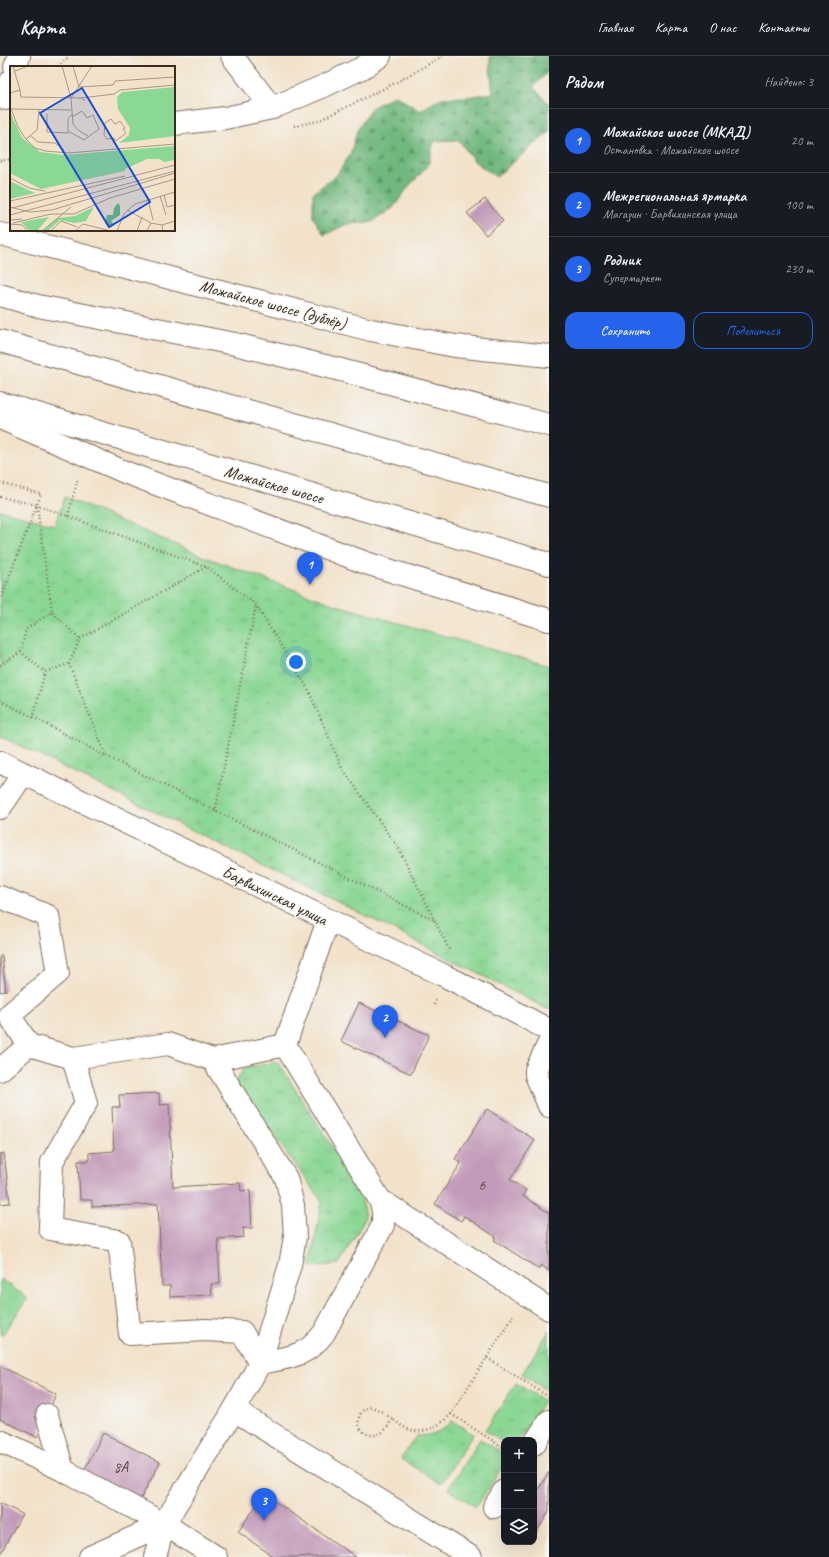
<!DOCTYPE html>
<html lang="ru">
<head>
<meta charset="utf-8">
<style>
  body { margin:0; font-family:Caveat,sans-serif; background:#242831; color:#f1f3f6 }
  .controls { position:absolute; right:12px; bottom:12px; display:grid; overflow:hidden; border-radius:8px; box-shadow:0 4px 16px #0002 }
  .controls button { width:36px; height:36px; display:grid; place-items:center; padding:0; border:0; border-bottom:1px solid #363941; background:#171b24; color:#f1f3f6; font:20px sans-serif }
  .you { position:absolute; left:296px; top:606px; width:14px; height:14px; margin:-10px; border:3px solid #fff; border-radius:50%; background:#1a73e8; box-shadow:0 0 0 6px #1a73e833 }
  .badge { display:grid; place-items:center; width:26px; height:26px; border-radius:50%; background:#2563eb; color:#fff; font-size:13px; font-weight:700 }
  .pin { position:absolute; translate:-50% -33px; filter:drop-shadow(0 1px 2px #0008) }
  .pin::after { content:''; position:absolute; top:21px; width:14px; height:12px; background:inherit; clip-path:polygon(0 0,100% 0,50% 100%) }
  .list { margin:0; padding:0; list-style:none }
  h2 { display:flex; justify-content:space-between; align-items:center; height:52px; margin:0; padding:0 16px; font-size:17px }
  h2 small { font-size:13px; font-weight:400; color:#9ea1a6 }
  .list li { display:grid; grid-template-columns:26px 1fr auto; gap:12px; align-items:center; box-sizing:border-box; height:64px; padding:0 16px; border-top:1px solid #363941 }
  .list b { display:block; font-size:15px; white-space:nowrap }
  .list p { margin:0; font-size:13px; white-space:nowrap; color:#9ea1a6 }
  .list em { font-size:13px; font-style:normal; color:#9ea1a6 }
  .actions { display:flex; gap:8px; padding:12px 16px }
  .actions a { flex:1; padding:9px 0; border:1px solid #2563eb; border-radius:12px; text-align:center; font-size:14px; color:#2563eb }
  .actions .main { background:#2563eb; color:#fff }
  .icon { flex:none; width:22px; height:22px; fill:none; stroke:currentColor; stroke-width:2; stroke-linecap:round; stroke-linejoin:round }
  .map { position:relative; flex:none; width:549px; height:1501px; overflow:hidden }
  header { display:flex; align-items:center; gap:24px; box-sizing:border-box; height:56px; padding:0 20px; background:#171b24; border-bottom:1px solid #363941 }
  header strong { font-size:19px }
  nav { display:flex; gap:22px; margin-inline-start:auto; font-size:14px }
  main { display:flex }
  aside { flex:1; background:#171b24 }
  .map>svg:first-child { display:block }
</style>
</head>
<body>
<header>
<strong>Карта</strong>
<nav><a>Главная</a><a>Карта</a><a>О нас</a><a>Контакты</a></nav>
</header>
<main>
<div class="map">
<svg width="549" height="1501" viewBox="0 0 549 1501">
  <defs>
    <pattern id="grass-tufts" width="24" height="20" patternUnits="userSpaceOnUse"><rect width="24" height="20" fill="#8bd794"/><path d="M3 7l-1-3M5 7V3M7 7l1-3M15 17l-1-3M17 17v-4M19 17l1-3" fill="none" stroke="#79b97f"/></pattern>
    <pattern id="forest-firs" width="22" height="20" patternUnits="userSpaceOnUse"><rect width="22" height="20" fill="#70b87e"/><path d="M5 1l3.5 6h-7zM16 11l3.5 6h-7z" fill="#5d9667"/></pattern>
  </defs>
  <rect width="100%" height="100%" fill="#f6f6f2"/>
  <filter id="ink" filterUnits="userSpaceOnUse"><feTurbulence type="fractalNoise" baseFrequency=".025" numOctaves="2"/><feDisplacementMap in="SourceGraphic" scale="8" xChannelSelector="R" yChannelSelector="G"/><feConvolveMatrix kernelMatrix="1 2 1 2 8 2 1 2 1" color-interpolation-filters="sRGB"/></filter>
  <filter id="wash" filterUnits="userSpaceOnUse"><feTurbulence type="fractalNoise" baseFrequency=".012" numOctaves="4" result="noise"/><feDisplacementMap in="SourceGraphic" scale="16" xChannelSelector="R" yChannelSelector="G"/><feGaussianBlur stdDeviation="0.9" result="paint"/><feColorMatrix in="noise" values="0 0 0 0 0 0 0 0 0 0 0 0 0 0 0 0 0 1.4 0 .05"/><feComposite in="paint" operator="in"/></filter>
  <g filter="url(#wash)">
    <rect width="100%" height="100%" fill="#f2e2ca"/>
    <!-- grass -->
    <g fill="url(#grass-tufts)" stroke="#638059">
      <path d="M65 441 202 500 333 548 549 610V954L382 868 0 680V454L55 469Z"/>
      <path d="M278 1006 361 1136 365 1163 339 1208 310 1211 322 1145 235 1027 244 1012Z"/>
      <path d="M549 1275V1336L522 1318Z"/>
      <path d="M516 1327 544 1345 519 1384H504V1387L485 1375Z"/>
      <path d="M452 1365 473 1378 441 1428 401 1403 416 1380C431 1380 442 1376 452 1365Z"/>
      <path d="M480 1383 504 1398V1408L476 1451 448 1433Z"/>
    </g>
    <!-- forest -->
    <path fill="url(#forest-firs)" stroke="#56714e" d="M490 0H549V15L533 31 549 48V76L496 121 474 105 459 84 434 85 428 110 409 130 393 152 372 166 347 168 324 179 313 161V137L336 120 350 99 357 75 371 52 395 39 420 55 441 42 467 41 493 37 490 12Z"/>
    <!-- garden -->
    <path fill="#8bd794" stroke="#638059" d="M0 1223 28 1242 2 1279 0 1278Z"/>
    <g id="blocks">
      <!-- building -->
      <g fill="#c39bba">
        <path d="M485 143 503 165 486 179 467 157Z"/>
        <path d="M0 900H2L6 935 0 936Z"/>
        <path d="M359 947 429 979 411 1018 341 985Z"/>
        <path d="M159 1037 160 1049 169 1048 173 1131 240 1127 241 1135 250 1134 252 1172H243L244 1181 218 1183 220 1228H211L212 1239 170 1241V1230H162L158 1148 92 1151V1144H80L78 1105H89V1097L114 1095 112 1051H120L119 1039Z"/>
        <path d="M487 1053 535 1084 510 1124 526 1134 523 1140 549 1157V1215L541 1209 539 1213 494 1184 496 1181 464 1160 461 1165 435 1148 461 1107 455 1103Z"/>
        <path d="M4 1097 10 1147 0 1148V1098Z"/>
        <path d="M0 1310 56 1338 37 1381 0 1363Z"/>
        <path d="M103 1377 160 1406 139 1446 83 1417Z"/>
        <path d="M549 1416V1456L534 1480V1440Z"/>
        <path d="M264 1438 356 1501H274L238 1476Z"/>
        <path d="M0 1447 22 1458 1 1497 0 1496Z"/>
      </g>
    </g>
  </g>
  <g filter="url(#ink)">
    <use href="#blocks" fill-opacity="0" stroke="#7b6a5a" stroke-width="1"/>
    <g fill="none" stroke-linecap="round" stroke-linejoin="round">
      <defs>
        <g id="minor">
          <path d="M232 0 272 52"/>
          <path d="M15 11 19 0"/>
          <path d="M6 43 11 25"/>
          <path d="M174 68 225 62 272 52 324 30 362 12 380 0"/>
          <path d="M0 706 443 919 500 948 549 974"/>
          <path d="M0 752 23 718"/>
          <path d="M0 841 48 860 58 917 9 959 29 989 73 1002 168 988 213 1004 285 989"/>
          <path d="M549 987 536 1014V1019L549 1050"/>
          <path d="M285 989 328 864"/>
          <path d="M73 1002 86 1047 52 1106 50 1173 119 1185 130 1278 206 1274 242 1276 260 1307"/>
          <path d="M0 1014 29 989"/>
          <path d="M380 1144 549 1253"/>
          <path d="M260 1307C289 1301 305 1302 324 1277L383 1169V1154L380 1144 285 989"/>
          <path d="M234 1354 471 1501"/>
          <path d="M47 1359 63 1414 164 1468 216 1501"/>
          <path d="M0 1385 63 1414"/>
          <path d="M534 1388 549 1365"/>
          <path d="M494 1451 504 1435"/>
          <path d="M90 1501 164 1468"/>
          <path d="M155 1501 164 1468 234 1354 260 1307 290 1209 295 1181 293 1149 286 1122 213 1004"/>
        </g>
        <g id="major">
          <path d="M0 178 371 274 455 290 549 300"/>
          <path d="M0 239 38 250 235 288 333 312 549 369"/>
          <path d="M0 285 549 440"/>
          <path d="M0 347 549 508"/>
          <path d="M0 362 127 417 366 507 549 564"/>
        </g>
      </defs>
      <!-- minor casing -->
      <use href="#minor" stroke="#7b6a5a" stroke-width="24"/>
      <!-- major casing -->
      <use href="#major" stroke="#7b6a5a" stroke-width="24"/>
      <!-- path -->
      <g stroke="#7b6a5a" stroke-width="2.5" stroke-dasharray="1 3" stroke-linecap="butt">
        <path d="M58 11 69 0"/>
        <path d="M294 70 318 65 397 26 443 0"/>
        <path d="M0 105 11 103"/>
        <path d="M0 427 41 438 0 545"/>
        <path d="M0 441 37 449 207 511 256 549 308 633 342 712 399 793 450 895"/>
        <path d="M37 450 52 556 80 583"/>
        <path d="M68 460 78 422"/>
        <path d="M206 511 80 583 69 608 106 700 434 864"/>
        <path d="M21 596 26 573 52 556"/>
        <path d="M69 608 45 616 33 661 105 700"/>
        <path d="M0 609 21 596 45 616"/>
        <path d="M0 645 33 661"/>
        <path d="M215 756 256 549"/>
        <path d="M434 949 436 942"/>
        <path d="M487 1302 549 1341"/>
        <path d="M451 1358 504 1392"/>
        <path d="M392 1363C389 1368 386 1374 381 1377 373 1382 361 1378 359 1369 357 1359 364 1349 374 1352 381 1354 386 1359 392 1363 397 1366 402 1371 408 1373 424 1380 440 1369 451 1358L514 1259"/>
      </g>
      <!-- minor -->
      <use href="#minor" stroke="#fff" stroke-width="22"/>
      <!-- major -->
      <use href="#major" stroke="#fff" stroke-width="22"/>
    </g>
  </g>
  <g text-anchor="middle" stroke-width="3" stroke-linejoin="round" paint-order="stroke">
    <!-- number labels -->
    <g font-size="15" fill="#5d4645">
      <text x="482" y="1134">6</text>
      <text x="121" y="1416">8А</text>
    </g>
    <!-- street labels -->
    <g font-size="17" fill="#3b2a1e" stroke="#f6f6f2">
      <text transform="translate(273 248) rotate(15)" y="6">Можайское шоссе (дублёр)</text>
      <text transform="translate(274 428) rotate(16)" y="6">Можайское шоссе</text>
      <text transform="translate(275 839) rotate(26)" y="6">Барвихинская улица</text>
    </g>
  </g>
  <!-- overview -->
  <g transform="translate(10 10)">
    <rect width="165" height="165" fill="#f2e2ca"/>
    <path d="M165 21V70L109 77 119 69 120 62 108 43 107 31 112 26ZM0 46 12 72 30 86 54 89 165 80V94L154 96 149 93H137L115 103V105L31 123 0 107ZM0 115 16 123 25 127 0 133ZM84 141 76 155 64 157 50 154 38 165H33L47 152 65 150ZM39 151 27 165H20L11 156Z" fill="#8bd794"/>
    <path d="M108 137 110 140V149L101 155 104 159 100 162 95 157 97 149H103L104 142Z" fill="#70b87e"/>
    <path fill="none" stroke="#a99885" stroke-width="1" d="M3 0 10 24M52 0 61 32 63 58 68 64 78 70M63 0 69 21M5 5 18 0M69 21 103 19 105 15 165 11M0 27 10 24 11 31 71 32 75 35M61 32 82 0M71 32 104 28 110 24 165 19M0 40 8 61 15 72 25 82 35 85 59 87 165 78M1 43 61 44M37 48V66L59 67M101 53 105 58 110 55 115 62 113 63 116 67 106 75 104 72 97 73 94 69 95 57ZM21 70 28 76 45 77 53 83 54 87M16 73 27 64 29 44M74 74 58 65V53L61 49 64 50 72 45 77 52 83 49 89 63M74 74 89 63M0 112 19 122 35 125M154 129 157 141 165 139M150 130 156 149M138 133 143 154M0 135 115 110M0 141 20 146 42 144 165 107M2 142 165 99M117 144 141 157 137 165M0 149 165 105M0 154 12 153M3 157 41 148H64L100 132 165 113M141 157 152 159 153 165M0 158 12 159 18 165M152 159 165 155M32 165 61 141M41 165 51 155 67 161M65 165 73 158 101 165M107 165 114 148 125 138 165 126M127 165 132 151"/>
    <path fill="#1d4ed8" fill-opacity="0.15" stroke="#1d4ed8" stroke-width="2" d="M72 22 140 136 99 161 30 47Z"/>
    <rect width="165" height="165" fill="none" stroke="#3b2a1e" stroke-width="2"/>
  </g>
</svg>
<div class="controls">
<button>+</button>
<button>−</button>
<button><svg class="icon" aria-label="layers" viewBox="0 0 24 24"><path d="M12 4l9 5-9 5-9-5zM3 14l9 5 9-5"/></svg></button>
</div>
<div class="you"></div>
<div class="pin badge" style="left:310px;top:529px">1</div>
<div class="pin badge" style="left:385px;top:982px">2</div>
<div class="pin badge" style="left:264px;top:1465px">3</div>
</div>
<aside>
<h2>Рядом<small>Найдено: 3</small></h2>
<ul class="list">
<li><span class="badge">1</span><div><b>Можайское шоссе (МКАД)</b><p>Остановка · Можайское шоссе</p></div><em>20 m</em></li>
<li><span class="badge">2</span><div><b>Межрегиональная ярмарка</b><p>Магазин · Барвихинская улица</p></div><em>100 m</em></li>
<li><span class="badge">3</span><div><b>Родник</b><p>Супермаркет</p></div><em>230 m</em></li>
</ul>
<div class="actions"><a class="main">Сохранить</a><a>Поделиться</a></div>
</aside>
</main>
</body>
</html>
